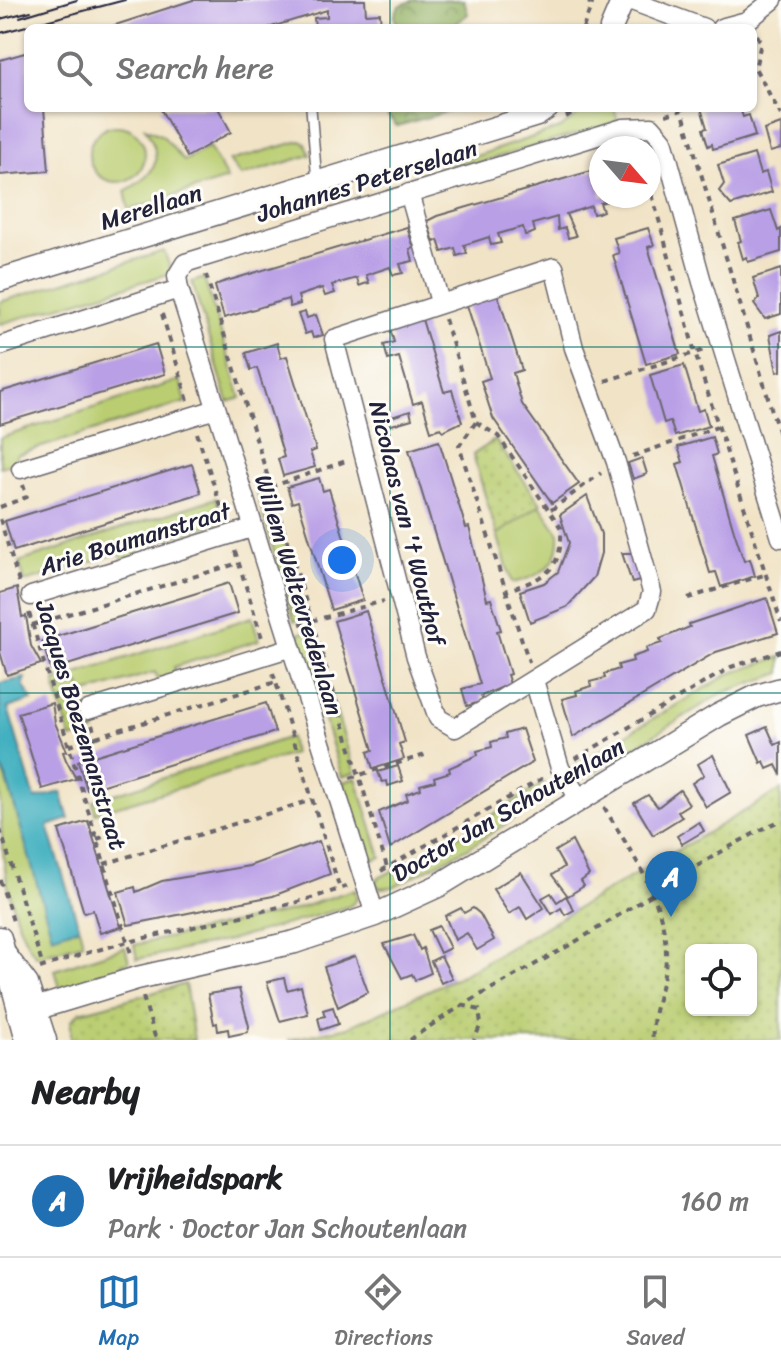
<!DOCTYPE html>
<html lang="en">
<head>
<meta charset="utf-8">
<style>
  body { margin:0; font-family:Sriracha,sans-serif; background:#f6f6f6; color:#202124 }
  .controls { position:absolute; right:24px; bottom:24px; display:grid; overflow:hidden; border-radius:12px; box-shadow:0 2px 6px #0004 }
  .controls button { width:72px; height:72px; display:grid; place-items:center; padding:0; border:0; border-bottom:2px solid #e0e0e0; background:#fff; color:#202124; font:40px sans-serif }
  .compass { position:absolute; left:589px; top:136px; width:72px; height:72px; border-radius:50%; background:#fff; box-shadow:0 2px 6px #0004; rotate:118deg }
  .you { position:absolute; left:342px; top:560px; width:28px; height:28px; margin:-20px; border:6px solid #fff; border-radius:50%; background:#1a73e8; box-shadow:0 0 0 12px #1a73e833 }
  .badge { display:grid; place-items:center; width:52px; height:52px; border-radius:50%; background:#1f6fb2; color:#fff; font-size:26px; font-weight:700 }
  .pin { position:absolute; translate:-50% -66px; filter:drop-shadow(0 2px 4px #0008) }
  .pin::after { content:''; position:absolute; top:42px; width:28px; height:24px; background:inherit; clip-path:polygon(0 0,100% 0,50% 100%) }
  .list { margin:0; padding:0; list-style:none }
  h2 { display:flex; justify-content:space-between; align-items:center; height:104px; margin:0; padding:0 32px; font-size:34px }
  h2 small { font-size:26px; font-weight:400; color:#757577 }
  .list li { display:grid; grid-template-columns:52px 1fr auto; gap:24px; align-items:center; box-sizing:border-box; height:112px; padding:0 32px; border-top:2px solid #e0e0e0 }
  .list b { display:block; font-size:30px; white-space:nowrap }
  .list p { margin:0; font-size:26px; white-space:nowrap; color:#757577 }
  .list em { font-size:26px; font-style:normal; color:#757577 }
  .icon { flex:none; width:44px; height:44px; fill:none; stroke:currentColor; stroke-width:2; stroke-linecap:round; stroke-linejoin:round }
  .map { position:relative; flex:none; width:781px; height:1040px; overflow:hidden }
  .search { position:absolute; background:#fff; box-shadow:0 2px 6px #0004; left:24px; right:24px; top:24px; height:88px; display:flex; align-items:center; gap:20px; box-sizing:border-box; padding:0 28px; border-radius:12px; color:#757577; font-size:30px }
  .sheet { height:216px; background:#fff }
  nav { display:flex; justify-content:space-around; align-items:center; box-sizing:border-box; height:112px; border-top:2px solid #e0e0e0; background:#fff; font-size:22px; color:#757577 }
  nav a { display:grid; justify-items:center; gap:4px }
  nav .on { color:#1f6fb2 }
  .map>svg:first-child { display:block }
</style>
</head>
<body>
<div class="map">
<svg width="781" height="1040" viewBox="0 0 781 1040">
  <defs>
    <pattern id="forest-crowns" width="20" height="18" patternUnits="userSpaceOnUse" patternTransform="scale(2)"><rect width="20" height="18" fill="#93b063"/><path d="M2 6a3 3 0 1 1 6 0M12 15a3 3 0 1 1 6 0" fill="none" stroke="#788f53"/></pattern>
    <pattern id="park-dots" width="8" height="8" patternUnits="userSpaceOnUse" patternTransform="scale(2)"><rect width="8" height="8" fill="#bacd71"/><path d="M2 2h.1M6 6h.1" fill="none" stroke="#a0b063" stroke-width="1.8" stroke-linecap="round"/></pattern>
  </defs>
  <rect width="100%" height="100%" fill="#fdfcf7"/>
  <filter id="ink" filterUnits="userSpaceOnUse"><feTurbulence type="fractalNoise" baseFrequency=".0125" numOctaves="2"/><feDisplacementMap in="SourceGraphic" scale="16" xChannelSelector="R" yChannelSelector="G"/><feConvolveMatrix kernelMatrix="1 2 1 2 8 2 1 2 1" color-interpolation-filters="sRGB"/></filter>
  <filter id="wash" filterUnits="userSpaceOnUse"><feTurbulence type="fractalNoise" baseFrequency=".006" numOctaves="4" result="noise"/><feDisplacementMap in="SourceGraphic" scale="32" xChannelSelector="R" yChannelSelector="G"/><feGaussianBlur stdDeviation="1.8" result="paint"/><feColorMatrix in="noise" values="0 0 0 0 0 0 0 0 0 0 0 0 0 0 0 0 0 1.4 0 .05"/><feComposite in="paint" operator="in"/></filter>
  <g filter="url(#wash)">
    <rect width="100%" height="100%" fill="#f1e3c6"/>
    <!-- green -->
    <g fill="#bacd71" stroke="#6e7856" stroke-width="2">
      <path d="M588 108H614L618 122 435 175 434 170 560 128Z"/>
      <circle cx="117" cy="154" r="28"/>
      <path d="M145 128 163 136 184 161 209 147 227 179 129 210 125 191C156 174 165 160 145 128Z"/>
      <path d="M300 141 306 143 310 155 241 176 229 161Z"/>
      <path d="M164 251 172 273 0 324V302Z"/>
      <path d="M204 278 241 398 228 402 192 282Z"/>
      <path d="M180 380 186 402 16 455 18 462 0 467V438Z"/>
      <path d="M495 440 559 533C561 565 540 577 512 583L473 455Z"/>
      <path d="M269 490 287 552 275 556 257 494Z"/>
      <path d="M216 498 224 521 138 548 139 555 123 560 120 553 25 582 19 562Z"/>
      <path d="M288 555 306 617 294 621 276 559Z"/>
      <path d="M252 617 259 640 174 667 175 674 158 679 155 672 83 694 80 684 56 691 55 681Z"/>
      <path d="M311 630 332 699 319 703 298 634Z"/>
      <path d="M781 657V673L722 693 583 779 575 765 729 674Z"/>
      <path d="M334 705 355 773 342 777 321 708Z"/>
      <path d="M290 737 293 754 95 813 93 801Z"/>
      <path d="M0 766 6 777 52 935 79 927 83 943 36 956C0 908 0 824 0 766Z"/>
      <path d="M356 778 381 857 368 862 343 782Z"/>
      <path d="M544 783 552 795 468 848 393 887 380 888 375 883 377 879 458 836Z"/>
      <path d="M355 889 357 899 350 906 231 940 137 959 134 945 291 911Z"/>
      <path d="M125 947 129 962 122 964 124 972 61 991 55 970Z"/>
    </g>
    <!-- forest -->
    <g fill="url(#forest-crowns)" stroke="#5a694f" stroke-width="2">
      <path d="M414 0H464L468 14 451 28H399L394 17 399 6Z"/>
      <path d="M381 108H460L397 126Z"/>
    </g>
    <!-- park -->
    <g fill="url(#park-dots)" stroke="#6e7856" stroke-width="2" fill-rule="evenodd">
      <path d="M495 440 541 504 497 535 473 455Z"/>
      <path d="M80 684 95 732 71 739 56 691Z"/>
      <path d="M781 790V1040H288L348 1027 462 975ZM691 950H751V1010H691Z"/>
      <path d="M185 984 194 1040H71V1021L80 1012Z"/>
    </g>
    <!-- water -->
    <path fill="#42b0c0" stroke="#32697e" stroke-width="2" d="M25 678 23 684 32 700 8 708 35 799 61 792 69 819 48 826 79 927 52 936 6 777 0 766V683Z"/>
    <g id="blocks">
      <!-- building -->
      <g fill="#b99fe6">
        <path d="M193 0H365L366 14 380 13 381 28H315L314 18 327 17V10L268 28H106Z"/>
        <path d="M28 52V108H44L49 171 0 175V60Z"/>
        <path d="M160 108H218L231 132 187 157Z"/>
        <path d="M701 108H740L743 117 749 115 755 136 713 149 712 144 708 146 703 129 707 128Z"/>
        <path d="M781 124V149L770 152 764 130Z"/>
        <path d="M754 154 760 174 766 172 772 192 731 205 719 191 724 184 718 165Z"/>
        <path d="M601 168V196L621 197 600 203 603 211 598 213 593 214 591 206 566 214 576 236 568 238 565 228 558 230 557 217 533 224 535 232 530 234 525 235 523 227 498 234 501 243 491 245 489 237 464 245 467 253 457 256 455 248 442 252 438 240 434 242 427 221 437 216Z"/>
        <path d="M771 210 778 231 781 229V252L748 262 746 257 743 259 738 242 741 241 735 221Z"/>
        <path d="M407 227 414 248 410 249 413 261 400 264 403 273 393 275 390 267 366 275 369 283 364 284 359 286 357 278 332 285 335 293 325 296 322 288 298 296 300 304 290 307 288 299 224 318 215 286 220 283Z"/>
        <path d="M648 228 654 245 648 247 680 354 646 364 613 255 619 253 614 238Z"/>
        <path d="M781 269V314L765 319 754 304 759 298 753 278Z"/>
        <path d="M497 292 522 370 513 373 522 404 579 484 552 503 493 418 481 381 490 378 466 302Z"/>
        <path d="M305 312 307 318 316 315 323 335 313 338 311 332 305 334 298 314Z"/>
        <path d="M421 316 444 392 452 390 462 422 443 431 441 428 431 431 422 401 413 404 399 357 388 360 384 345 394 342 389 325Z"/>
        <path d="M781 331V371L777 372 770 335Z"/>
        <path d="M277 343 281 358 287 356 316 450 310 452 315 467 283 476 278 459 284 457 271 413 257 368 251 370 246 353Z"/>
        <path d="M156 344 165 374 0 424V392Z"/>
        <path d="M684 365 698 411 704 409 709 426 675 436 670 421 664 423 650 375Z"/>
        <path d="M410 411 412 419 388 426 385 419Z"/>
        <path d="M712 437 717 454 712 456 734 531 744 561 750 559 755 576 721 587 716 572 710 573 677 464 683 462 678 447Z"/>
        <path d="M439 441 466 528 469 527 487 600 491 599 501 630 497 631 510 674 507 675 510 684 481 696 483 701 467 706 462 689 480 684 409 450Z"/>
        <path d="M642 458 647 474 633 479 628 463Z"/>
        <path d="M192 464 201 493 14 551 5 521Z"/>
        <path d="M319 478 323 491 329 489 363 600 331 610 298 501 292 503 287 487Z"/>
        <path d="M587 496 601 534V553L594 577 567 607 530 622 520 591 544 583 558 572 569 543 560 515Z"/>
        <path d="M622 553H636L643 580 632 583Z"/>
        <path d="M229 583 238 613 51 670 42 641Z"/>
        <path d="M17 588 22 617 26 616 31 646 41 664 7 675 0 652V593Z"/>
        <path d="M767 598 778 633 716 652 573 737 562 699 577 695 576 691 591 686 590 682 605 678 604 674 619 669 618 665 633 661 632 657 647 652 646 648 662 643 660 639 690 627 689 624Z"/>
        <path d="M366 611 405 742 399 744 404 759 373 769 368 752 373 750 334 621Z"/>
        <path d="M52 703 55 723 67 751 63 752 66 760 76 779 42 789 18 713Z"/>
        <path d="M266 703 275 732 87 790 78 761Z"/>
        <path d="M767 727 775 745 781 742V775L776 765 767 769 764 761 761 763 749 735Z"/>
        <path d="M522 729 533 762 390 848 379 812 408 800 406 794 421 789 420 785 435 781 434 777 450 772 449 768 478 755 477 751 492 747 491 742 506 738 505 734Z"/>
        <path d="M713 755 731 792 706 807 692 783 704 775 698 764Z"/>
        <path d="M398 766 403 781 388 786 387 781 382 782 378 772Z"/>
        <path d="M680 790 689 804 678 811 682 817 653 835 634 803 648 795 658 807Z"/>
        <path d="M88 821 121 927 100 933 93 910 84 913 59 830Z"/>
        <path d="M699 822 704 831 682 844 677 836Z"/>
        <path d="M319 841 330 874 273 896 128 925 118 892 135 887 136 892 162 881 249 866Z"/>
        <path d="M572 841 589 875 581 881 584 886 568 896 552 875 564 867 555 851Z"/>
        <path d="M521 872 544 908 527 919 520 907 509 914 493 889Z"/>
        <path d="M551 893 557 902 566 896 574 910 565 915 561 908 552 914 542 898Z"/>
        <path d="M461 908 464 913 473 908 480 914 494 940 477 950 467 933 455 940 445 916Z"/>
        <path d="M439 926 450 948 440 953 429 930Z"/>
        <path d="M413 935 420 950 423 948 431 973 415 980 412 974 402 978 384 944Z"/>
        <path d="M355 956 368 992 338 1007 324 967Z"/>
        <path d="M441 956 452 978 441 983 431 961Z"/>
        <path d="M284 978 287 990 301 986 308 1014 280 1021 267 982Z"/>
        <path d="M239 989 249 1026 248 1032 229 1036 228 1029 218 1031 217 1023 214 1024 208 994Z"/>
        <path d="M333 1007 338 1024 321 1030 318 1018 325 1016 323 1010Z"/>
      </g>
    </g>
  </g>
  <g filter="url(#ink)">
    <use href="#blocks" fill-opacity="0" stroke="#6a666c" stroke-width="2"/>
    <g fill="none" stroke-linecap="round" stroke-linejoin="round">
      <defs>
        <path id="service" d="M311 108 317 182"/>
        <g id="minor">
          <path d="M629 0 704 28"/>
          <path d="M721 28 747 21 773 0"/>
          <path d="M409 193 440 302"/>
          <path d="M554 267 574 348 616 462 652 592 647 609 455 728 438 718 416 657 334 339Z"/>
          <path d="M0 346 179 289"/>
          <path d="M21 469 216 409"/>
          <path d="M31 596 252 528"/>
          <path d="M534 680 560 768 580 800"/>
          <path d="M88 710 289 648"/>
          <path d="M375 915 179 289 177 276 185 263 623 128 652 127 663 140 702 282 781 538"/>
        </g>
        <g id="tertiary">
          <path d="M611 28 623 0"/>
          <path d="M0 280 537 115 547 108"/>
          <path d="M0 938 27 1040"/>
          <path d="M6 956 27 984 45 1040"/>
          <path d="M18 1014 137 978 295 942 375 915 438 886 719 715 757 696 781 689"/>
        </g>
      </defs>
      <!-- service casing -->
      <use href="#service" stroke="#6a666c" stroke-width="12"/>
      <!-- minor casing -->
      <use href="#minor" stroke="#6a666c" stroke-width="21"/>
      <!-- tertiary casing -->
      <use href="#tertiary" stroke="#6a666c" stroke-width="25"/>
      <!-- path -->
      <g stroke="#6a666c" stroke-width="4" stroke-dasharray="6 6" stroke-linecap="butt">
        <path d="M583 28 592 4 583 0"/>
        <path d="M757 35 761 43 755 68 781 115"/>
        <path d="M666 115 682 110 781 441"/>
        <path d="M566 117 579 108"/>
        <path d="M649 183 695 353 781 622"/>
        <path d="M206 275 387 867"/>
        <path d="M162 314 188 401"/>
        <path d="M445 319 476 422 459 446 529 662"/>
        <path d="M605 381 704 350"/>
        <path d="M476 422 498 436 561 528C563 572 543 578 506 591"/>
        <path d="M197 433 225 519"/>
        <path d="M633 456 723 425"/>
        <path d="M259 491 349 460"/>
        <path d="M0 507 27 497 23 485"/>
        <path d="M551 510 601 473"/>
        <path d="M0 519 19 582"/>
        <path d="M235 551 262 638"/>
        <path d="M688 598 767 574"/>
        <path d="M29 613 132 957"/>
        <path d="M300 624 384 601"/>
        <path d="M32 625 239 563"/>
        <path d="M273 673 340 889"/>
        <path d="M96 737 276 682"/>
        <path d="M69 746 96 737 92 725"/>
        <path d="M575 759 731 667 781 651"/>
        <path d="M350 778 428 754"/>
        <path d="M604 807C631 853 666 899 666 955 666 984 650 1010 653 1040"/>
        <path d="M0 829 43 967"/>
        <path d="M97 839 109 835"/>
        <path d="M104 864 312 800"/>
        <path d="M381 871 543 778"/>
        <path d="M0 880 13 921"/>
        <path d="M40 968C140 932 247 922 348 886"/>
        <path d="M143 997 156 1040"/>
        <path d="M462 1005 479 1010 481 1024 474 1040"/>
        <path d="M410 1040C465 1000 526 971 585 936 650 897 712 853 781 820"/>
      </g>
      <!-- service -->
      <use href="#service" stroke="#fff" stroke-width="9"/>
      <!-- minor -->
      <use href="#minor" stroke="#fff" stroke-width="18"/>
      <!-- tertiary -->
      <use href="#tertiary" stroke="#fff" stroke-width="22"/>
      <!-- tram -->
      <g stroke="#22223b" stroke-width="2">
        <path d="M20 17 77 0"/>
        <path d="M0 19 31 11"/>
        <path d="M0 33 125 0"/>
      </g>
    </g>
  </g>
  <!-- grid -->
  <path fill="none" stroke="#0f766e" stroke-width="2" stroke-opacity="0.55" d="M390 0V28M390 108V1040M0 347H781M0 693H781"/>
  <g text-anchor="middle" stroke-width="6" stroke-linejoin="round" paint-order="stroke">
    <!-- street labels -->
    <g font-size="24" fill="#22223b" stroke="#fdfcf7">
      <text transform="translate(367 181) rotate(-17)" y="8">Johannes Peterselaan</text>
      <text transform="translate(151 207) rotate(-17)" y="8">Merellaan</text>
      <text transform="translate(407 523) rotate(76)" y="8">Nicolaas van 't Wouthof</text>
      <text transform="translate(135 539) rotate(-17)" y="8">Arie Boumanstraat</text>
      <text transform="translate(299 595) rotate(73)" y="8">Willem Weltevredenlaan</text>
      <text transform="translate(81 725) rotate(73)" y="8">Jacques Boezemanstraat</text>
      <text transform="translate(508 810) rotate(-30)" y="8">Doctor Jan Schoutenlaan</text>
    </g>
  </g>
</svg>
<div class="controls">
<button><svg class="icon" aria-label="locate" viewBox="0 0 24 24"><circle cx="12" cy="12" r="6"/><path d="M12 2v4M12 18v4M2 12h4M18 12h4"/></svg></button>
</div>
<svg class="compass" viewBox="-18 -18 36 36"><path d="M0-13l5 13h-10z" fill="#e53935"/><path d="M0 13l5-13h-10z" fill="#757577"/></svg>
<div class="you"></div>
<div class="pin badge" style="left:671px;top:917px">A</div>
<div class="search"><svg class="icon" aria-label="search" viewBox="0 0 24 24"><circle cx="10" cy="10" r="6"/><path d="M15 15l6 6"/></svg>Search here</div>
</div>
<section class="sheet">
<h2>Nearby<small></small></h2>
<ul class="list">
<li><span class="badge">A</span><div><b>Vrijheidspark</b><p>Park · Doctor Jan Schoutenlaan</p></div><em>160 m</em></li>
</ul>
</section>
<nav>
<a class="on"><svg class="icon" aria-label="map" viewBox="0 0 24 24"><path d="M3 6l6-2 6 2 6-2v14l-6 2-6-2-6 2zM9 4v14M15 6v14"/></svg>Map</a>
<a><svg class="icon" aria-label="directions" viewBox="0 0 24 24"><path d="M12 3l9 9-9 9-9-9zM9 14v-3h6M13 9l2 2-2 2"/></svg>Directions</a>
<a><svg class="icon" aria-label="saved" viewBox="0 0 24 24"><path d="M7 4h10v16l-5-4-5 4z"/></svg>Saved</a>
</nav>
</body>
</html>
